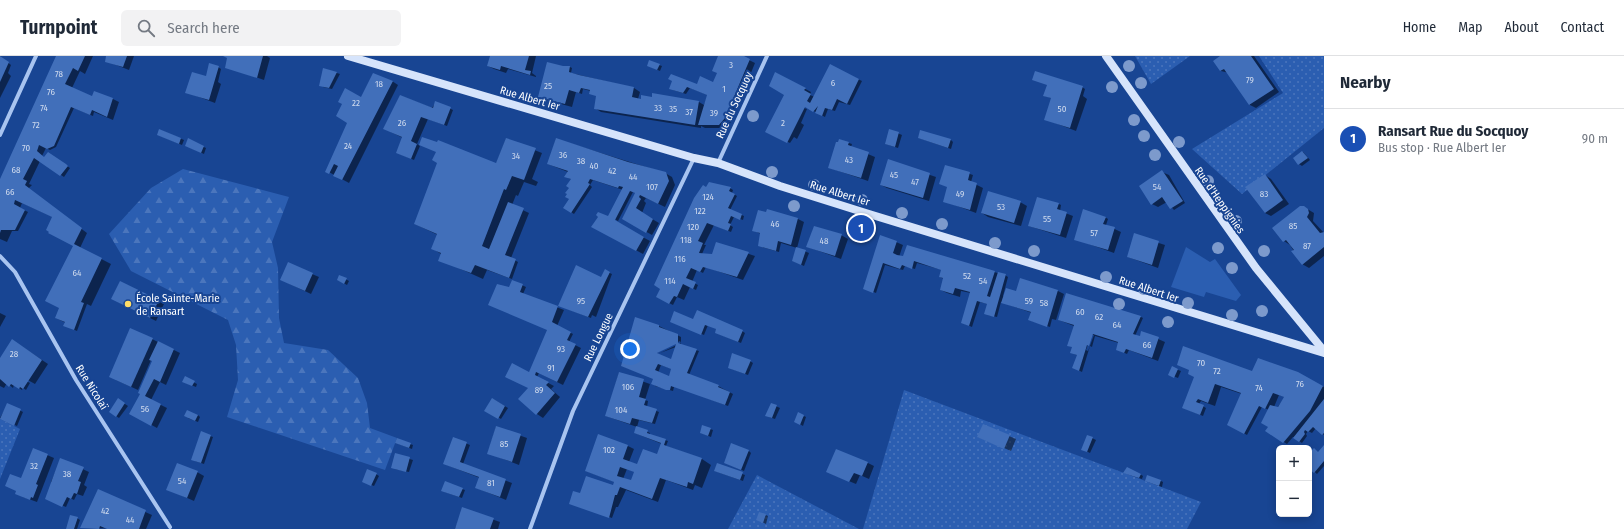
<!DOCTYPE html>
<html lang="en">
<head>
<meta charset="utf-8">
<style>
  body { margin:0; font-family:"Fira Sans Condensed",sans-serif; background:#f2f2f3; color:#1f2937 }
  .controls { position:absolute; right:12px; bottom:12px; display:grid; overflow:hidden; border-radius:6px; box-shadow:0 2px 10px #0003 }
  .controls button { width:36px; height:36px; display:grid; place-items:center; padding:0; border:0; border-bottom:1px solid #e0e1e3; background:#fff; color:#1f2937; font:20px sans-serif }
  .you { position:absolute; left:630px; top:293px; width:14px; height:14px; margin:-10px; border:3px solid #fff; border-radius:50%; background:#1a73e8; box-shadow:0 0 0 6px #1a73e833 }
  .badge { display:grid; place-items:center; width:26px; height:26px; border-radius:50%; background:#0f766e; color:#fff; font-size:13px; font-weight:700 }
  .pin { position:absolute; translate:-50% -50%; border:2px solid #fff; box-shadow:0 1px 4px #0006 }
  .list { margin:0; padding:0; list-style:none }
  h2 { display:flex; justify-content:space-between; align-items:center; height:52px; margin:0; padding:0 16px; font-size:17px }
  h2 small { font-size:13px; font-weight:400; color:#747a83 }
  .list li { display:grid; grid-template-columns:26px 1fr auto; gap:12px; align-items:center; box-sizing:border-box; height:60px; padding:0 16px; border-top:1px solid #e0e1e3 }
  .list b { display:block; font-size:15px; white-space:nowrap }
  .list p { margin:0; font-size:13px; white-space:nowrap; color:#747a83 }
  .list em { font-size:13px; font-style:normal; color:#747a83 }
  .icon { flex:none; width:22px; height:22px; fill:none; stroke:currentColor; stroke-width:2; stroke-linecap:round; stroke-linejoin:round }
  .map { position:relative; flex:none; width:1324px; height:473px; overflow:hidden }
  header { display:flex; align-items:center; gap:24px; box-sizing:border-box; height:56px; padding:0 20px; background:#fff; border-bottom:1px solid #e0e1e3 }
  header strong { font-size:19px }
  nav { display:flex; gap:22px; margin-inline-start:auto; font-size:14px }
  .search { width:280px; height:36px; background:#f2f2f3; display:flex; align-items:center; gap:10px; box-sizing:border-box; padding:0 14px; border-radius:6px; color:#747a83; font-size:15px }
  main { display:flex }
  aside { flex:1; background:#fff }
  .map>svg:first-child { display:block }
</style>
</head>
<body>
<header>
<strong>Turnpoint</strong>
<div class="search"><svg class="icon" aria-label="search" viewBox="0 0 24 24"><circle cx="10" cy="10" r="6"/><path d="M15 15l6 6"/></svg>Search here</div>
<nav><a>Home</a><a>Map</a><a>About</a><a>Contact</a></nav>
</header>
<main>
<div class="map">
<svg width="1324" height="473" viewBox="0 0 1324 473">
  <defs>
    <pattern id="grass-dots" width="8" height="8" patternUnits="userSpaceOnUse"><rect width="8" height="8" fill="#2b5eb1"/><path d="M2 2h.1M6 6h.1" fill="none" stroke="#4b76bd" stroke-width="1.8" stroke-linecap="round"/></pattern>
    <pattern id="forest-firs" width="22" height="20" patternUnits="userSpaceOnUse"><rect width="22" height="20" fill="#2b5eb1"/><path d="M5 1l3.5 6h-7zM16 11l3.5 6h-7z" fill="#4b76bd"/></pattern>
  </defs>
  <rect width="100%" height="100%" fill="#184593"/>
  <!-- grass -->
  <g fill="url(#grass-dots)">
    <path d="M1135 0H1190L1151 28Z"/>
    <path d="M1259 0H1324V72L1242 138 1192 93 1283 37Z"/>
    <path d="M904 334 1201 446 1187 473H863Z"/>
    <path d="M0 363 20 373 0 423Z"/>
    <path d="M757 419 859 473H728Z"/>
  </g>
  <!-- forest -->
  <path fill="url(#forest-firs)" d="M183 113 289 141 272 186 278 212 279 262 284 287 328 294 358 322 367 347 370 372 397 382 385 414 227 361 238 324 236 289 228 264 131 215 109 178 151 132Z"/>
  <!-- park -->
  <path fill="#2b5eb1" d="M1186 191 1210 206 1215 203 1241 239 1236 245 1206 236 1204 241 1171 231Z"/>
  <!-- shadow -->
  <g fill="#0007" fill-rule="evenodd">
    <path d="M0 0 11 9 8 17 11 20 0 42Z"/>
    <path d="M58 0H93L85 18 80 15 72 32 93 41 113 43 119 46 113 64 94 56 93 60 74 52 56 91 50 94 46 92 42 100 44 102 51 99 70 112 64 121 40 105 29 128 32 129 28 133 87 177 80 192 111 208 91 250 87 248 77 275 68 271 66 267 56 262 60 252 74 190 53 161 22 147 20 152 28 156 18 175H12L7 186 0 183V125Z"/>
    <path d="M107 0H134L129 14 106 5Z"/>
    <path d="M225 0H267L270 2 264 24 226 11 228 2Z"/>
    <path d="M491 0H536L532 17 536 20V21L508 13 506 17 494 13 488 10Z"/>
    <path d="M719 0H741L755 7 731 66 726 72H705L701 70V72L601 56 595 52 597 40 591 35 583 33 582 38 576 36 572 51 546 44 540 40 563 12 570 11 572 12 571 17 634 32 640 36 638 43 699 46 704 49 708 39 690 32 686 38 673 34V25L710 34 718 17Z"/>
    <path d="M1222 0H1254L1279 36 1256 52 1250 49 1229 17 1221 15 1215 5Z"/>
    <path d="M659 9 662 10 660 15 651 11Z"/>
    <path d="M830 10 862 25 850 49 839 46 835 55 828 53 825 61 806 51 776 17 811 36 810 39 815 41Z"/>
    <path d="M218 11 221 13 218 26 221 28 215 47 186 36Z"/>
    <path d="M324 13 340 18 332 33 323 31Z"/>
    <path d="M392 25 398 29 349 127 327 115 361 43Z"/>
    <path d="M1082 31 1085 33 1083 40 1087 43 1076 75 1045 63 1052 42 1045 40Z"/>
    <path d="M401 40 432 52 436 46 453 54 447 70 428 63 417 88 420 90 414 104 400 98 403 82 391 76Z"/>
    <path d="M804 52 807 53 801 67 804 69 797 83 794 81 790 87 766 75Z"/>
    <path d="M160 74 184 84 182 89 161 80Z"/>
    <path d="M890 74 902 79 898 92 886 88Z"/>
    <path d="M919 82 951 84 953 86 951 93Z"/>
    <path d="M506 83 542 97 532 123 538 126 536 130 524 126 518 140 516 139 512 149 529 157 511 202 518 206 512 223 487 214 483 223 454 210 441 198 432 192 438 179 415 168 496 108Z"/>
    <path d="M556 83 665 117 672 121 675 129 665 151 646 142 644 145 646 147 642 157 659 167 652 179 623 163 636 137 633 136 618 165 609 160 623 134 593 124 590 129 592 131 574 158 565 152 571 142 570 132 572 123 568 122V116L548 108Z"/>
    <path d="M188 84 206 92 204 98 189 91Z"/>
    <path d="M840 84 852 88 851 91 875 101 868 125 830 112 843 89Z"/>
    <path d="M1303 96 1310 104 1302 110 1299 108Z"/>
    <path d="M889 105 936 121 929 145 887 132 881 129Z"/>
    <path d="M946 110 973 119 971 126 983 132 976 157 944 145 948 131Z"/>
    <path d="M1162 116 1169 119 1185 147 1174 154 1167 146 1158 151 1152 148Z"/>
    <path d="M1265 119 1271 123 1289 148 1271 160 1265 157Z"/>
    <path d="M706 132H730L733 134 732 137 737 140 730 154 744 160 743 164 734 161 730 169 733 171 731 176 714 169 704 189H706L702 198 726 203 716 187 755 200 743 224 706 211 703 217 697 214 692 226 698 229 696 234 690 231 684 244 677 241 673 249 657 241Z"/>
    <path d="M1020 146 1027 150 1021 170 988 161 982 157Z"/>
    <path d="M1059 148 1061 149 1060 155 1073 160 1066 182 1029 170Z"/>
    <path d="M1304 151 1314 157 1313 165 1324 177V200L1309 212 1302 208 1290 189 1284 185Z"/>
    <path d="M606 161 650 185 643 198 593 171Z"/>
    <path d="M1105 161 1108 163 1106 169 1121 176 1114 197 1075 183Z"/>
    <path d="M798 163 804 166 797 192 781 187 779 196 762 191 761 178 753 174Z"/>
    <path d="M841 179 848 183 841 203 808 191Z"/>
    <path d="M1134 179 1165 189 1158 212 1128 201Z"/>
    <path d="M896 186 903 189 899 201 994 216 1005 219 1008 221 1003 240 1017 236 1058 235 1064 238 1056 264 1052 263 1050 271 1032 265V257L1001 246 997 261 988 259V248L980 246 972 271 965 268 971 237 961 235 960 241 947 237 941 234 944 223 940 221 946 215 917 207 915 213 905 210 903 214 899 213 885 209 876 237 864 232Z"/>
    <path d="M797 192 809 197 804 210 793 205Z"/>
    <path d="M605 215 612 218 596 261 592 259 591 262 560 250 602 222Z"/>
    <path d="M312 218 319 221 311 238 288 227Z"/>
    <path d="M340 220 349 225 347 229 338 224Z"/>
    <path d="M513 225 526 231 523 238 564 254 557 270 573 278 569 286 581 292 563 329 539 317 537 321 554 330 551 333 560 341 543 362 537 358 529 332V317L549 275 517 236Z"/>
    <path d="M158 245 164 248 156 265 118 246Z"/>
    <path d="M0 257 6 260 0 271Z"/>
    <path d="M1141 261 1143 262 1135 280 1140 282 1142 276 1165 286 1158 305 1129 294 1127 298 1120 295 1119 287 1095 280 1092 291 1090 290 1082 316 1076 313 1078 299 1074 298V270L1059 264ZM1091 279H1094L1088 295 1086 294Z"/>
    <path d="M694 265 742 275 745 277 741 287 719 278 717 273 708 269 704 279 674 267Z"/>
    <path d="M659 270 681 281V289L699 295 689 319 718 330 733 338 728 350 622 310ZM680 285 681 287 660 297 676 291 672 305 656 297ZM661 309 672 313 670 321 658 317Z"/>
    <path d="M152 283 180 297 166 329 160 326 151 344 167 352 157 372 137 361 141 338 153 305 151 304 138 334 116 324Z"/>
    <path d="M18 288 48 308 35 328 24 322 23 323 30 327 26 334 23 332 22 334 14 329 13 332 7 327 4 332 0 330V304Z"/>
    <path d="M750 305 753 307 748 319 732 313Z"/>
    <path d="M1173 312 1181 315 1178 322 1173 320Z"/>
    <path d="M1252 316 1297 317 1324 331V379L1316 372 1312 377 1308 375 1306 378 1307 380 1302 387 1293 381 1287 388 1267 375 1270 371 1269 354 1262 351 1247 379 1229 369 1242 338 1221 331 1215 350 1201 345 1199 348 1206 352 1203 360 1186 353 1195 321ZM1279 339 1285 341 1277 352 1274 351Z"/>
    <path d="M619 317 650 328 645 344 648 345 647 351 659 356 655 368 639 364 637 371 650 377V379L668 385 666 390 702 403 711 409 702 432 695 429 693 434 666 424 658 446 626 434 618 451H616L612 462 570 447 581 438 614 430 615 426 586 415 628 390 634 393 629 406 638 409 657 400 662 388 635 377 637 371 606 360ZM627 413 635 416 632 426 623 423Z"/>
    <path d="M185 322 197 328 196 331 186 327Z"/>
    <path d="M654 324 674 331 673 335 655 330Z"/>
    <path d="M493 343 508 352 501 363 486 354Z"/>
    <path d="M119 344 128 350 119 362 110 356Z"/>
    <path d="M8 348 23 356 17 370 0 362Z"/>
    <path d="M771 348 780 352 775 363 769 361Z"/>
    <path d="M198 359 200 361 198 366 188 362Z"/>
    <path d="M804 360 806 361 803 370 798 367Z"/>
    <path d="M496 371 527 382 519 409 488 397Z"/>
    <path d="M710 373 713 374 711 381 701 377Z"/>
    <path d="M210 380 213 381 204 408 195 405Z"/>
    <path d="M1009 380 1016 383 1011 395 978 381Z"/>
    <path d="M1088 380 1096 384 1090 397 1082 393Z"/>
    <path d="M453 382 470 389 463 408 512 427 506 444 477 432 480 422 447 409Z"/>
    <path d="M396 387 410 388 413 389 412 393Z"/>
    <path d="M1324 390V410L1317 418 1309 411V399L1318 397Z"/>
    <path d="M33 393 54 402 37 446 23 441 22 423Z"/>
    <path d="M749 395 751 397 744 415 728 408Z"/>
    <path d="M396 399 413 404 409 416 395 413Z"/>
    <path d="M61 403 89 416 84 429 87 431 83 440 77 438 74 444 70 442 66 451 49 444 53 427 51 426Z"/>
    <path d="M868 407 874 410 869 423 860 419 856 428 834 419Z"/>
    <path d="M717 409 745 419 743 425 715 415Z"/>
    <path d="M197 416 204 420 194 445 167 433Z"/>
    <path d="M1125 417 1140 418 1143 420 1142 423Z"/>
    <path d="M376 418 379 420 374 430 366 427Z"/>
    <path d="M1161 425 1163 426 1162 431 1149 426Z"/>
    <path d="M462 433 465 434 462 442 445 436Z"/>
    <path d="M98 435 152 459 146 473 82 472Z"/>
    <path d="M463 453 500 466 498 473H455Z"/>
    <path d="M766 459 768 460 766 468 760 465Z"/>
    <path d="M77 462 80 464 77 473H67Z"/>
  </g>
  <!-- building -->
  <g fill="#416fba" fill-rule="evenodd">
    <path d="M0 0 9 6 0 26Z"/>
    <path d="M56 0H85L78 15 73 12 65 28 92 40 94 35 113 42 107 61 92 54 90 59 71 51 54 90 47 93 39 89 37 95 44 101 48 96 66 108 68 110 60 120 34 102 23 123 27 125 25 129 82 172 74 188 102 202 81 246 84 247 74 274 63 270 65 266 55 262 59 252 45 245 73 190 48 177 49 176 46 174 52 161 15 144 14 148 25 154 15 174H1L0 177V123Z"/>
    <path d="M106 0H127L123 11 105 6Z"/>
    <path d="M223 0H263L257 22 225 12 227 2Z"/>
    <path d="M490 0H529L525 14 531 15 530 19 501 10 500 14 487 10Z"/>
    <path d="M718 0H744L750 3 725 62 719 69H698L707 39 687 31 683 37 669 33 672 25 668 23 671 18 697 28 700 20 713 26 717 17 712 15Z"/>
    <path d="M1220 0H1251L1274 33 1249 49 1224 13 1220 15 1213 5Z"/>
    <path d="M649 4 660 8 657 14 647 10Z"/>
    <path d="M547 6 563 10H570L569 16 579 19 634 31 632 41 641 43V39L652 41V37L699 45 695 69 594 53 596 40 589 38 590 34 581 32 579 37 569 34 565 48 538 41Z"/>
    <path d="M209 7 219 10 209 44 185 37 192 16 206 20Z"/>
    <path d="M830 8 859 23 847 48 837 43 832 54 825 52 822 60 815 57 818 50 813 56 805 51 787 87 765 76 784 39 769 30 775 16 806 32 804 34 811 38 807 45 810 47Z"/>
    <path d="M323 12 337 16 329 32 319 30Z"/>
    <path d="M1035 15 1083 30 1070 72 1044 64 1051 42 1043 40 1047 29 1032 24Z"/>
    <path d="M373 17 393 25 342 124 333 120 338 110 334 108 329 118 325 116 347 67 336 60 342 48 338 46 345 32 361 41Z"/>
    <path d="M400 39 433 52 435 45 451 51 444 69 421 61 411 85 417 88 411 103 396 97 402 81 383 73Z"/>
    <path d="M159 73 181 82 179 88 157 79Z"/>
    <path d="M889 73 899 76 895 91 885 88Z"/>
    <path d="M920 74 951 83 948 92 918 82Z"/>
    <path d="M422 81 437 86 438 84 496 107 506 82 536 92 524 124 512 120 506 134 504 133 482 190 489 193 508 146 524 152 505 199 516 203 509 222 475 209 471 217 438 205 441 197 431 193 437 178 414 168 437 107 432 104 436 96 419 89Z"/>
    <path d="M188 82 204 90 201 97 185 90Z"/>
    <path d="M556 82 628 106 666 116 669 125 658 148 640 139 639 141 641 143 636 152 653 163 646 177 622 163 635 137 630 135 615 164 644 181 636 195 591 171 598 161 596 159 598 156 608 160 623 131 619 130 618 132 590 123 588 127 590 128 571 157 563 152 569 143 565 141 567 138 565 137 569 132 566 130 571 123 564 121 568 115 547 108Z"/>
    <path d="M839 83 849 86 848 89 869 96 861 122 828 112 836 86H838Z"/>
    <path d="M1302 95 1308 102 1298 109 1293 102Z"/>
    <path d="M888 103 930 117 923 142 880 129Z"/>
    <path d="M945 109 970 116 968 124 977 127 970 154 943 146 947 131 939 128Z"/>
    <path d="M1162 114 1183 145 1170 153 1162 141 1151 149 1139 130Z"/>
    <path d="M1265 118 1283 144 1265 157 1245 131Z"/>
    <path d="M709 126 731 131 729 135 735 138 728 152 742 158 740 164 731 160 728 167 731 168 728 175 707 167 698 185 703 187 699 197 712 198 716 186 749 196 737 221 703 211 700 216 691 212 686 222 696 226 693 233 683 228 677 241 674 240 669 248 656 241 660 233 654 229 694 142 703 129 706 131Z"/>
    <path d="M988 135 1021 145 1014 167 981 157Z"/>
    <path d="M1037 141 1059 147 1057 153 1067 156 1060 179 1028 170Z"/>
    <path d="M1300 150H1304L1308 153 1309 157 1307 161 1320 177 1324 176V191L1302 209 1291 195 1294 194 1286 184 1283 186 1272 172Z"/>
    <path d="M767 153 798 162 791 189 778 185 776 195 758 190 760 177 752 175 758 154 766 156Z"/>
    <path d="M1083 153 1106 161 1103 168 1115 171 1108 194 1074 184Z"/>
    <path d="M814 170 842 178 835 200 806 191Z"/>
    <path d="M1134 177 1159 185 1152 209 1127 201Z"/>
    <path d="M880 179 897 185 893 197 897 199 903 200 907 189 995 215 987 240 990 241 998 216 1006 218 994 261 984 258 987 248 977 245 969 270 961 267 970 236 955 232 953 238 940 234 943 222 939 221 941 214 914 205 912 213 902 209 900 213 883 207 873 237 863 233Z"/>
    <path d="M796 191 806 194 801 209 792 205Z"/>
    <path d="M288 206 313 217 305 235 280 224Z"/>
    <path d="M576 209 601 221 605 213 610 216 588 261 558 250Z"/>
    <path d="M339 219 347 222 344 228 337 224Z"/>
    <path d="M1020 222 1058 234 1047 271 1028 264 1031 256 1001 247 1006 232 1016 235Z"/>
    <path d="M512 224 523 228 520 236 558 250 552 266 571 276 567 284 576 288 557 326 536 316 535 319 549 326 546 329 555 337 536 359 518 343 528 332 505 321 512 307 529 316 547 274 488 249 497 228 509 231Z"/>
    <path d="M120 225 159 244 150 262 111 243Z"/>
    <path d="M1066 237 1141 260 1133 278 1140 280 1141 275 1159 281 1152 302 1126 293 1124 297 1116 294 1118 286 1093 278 1089 290 1087 289 1079 315 1072 312 1077 299 1070 297 1072 291 1067 290 1074 269 1058 264Z"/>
    <path d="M697 254 743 274 738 286 715 277 716 273 705 269 701 279 670 266 674 255 693 263Z"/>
    <path d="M635 261 659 269V271L678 278V287L697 293 687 317 719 329 718 331 730 336 725 349 671 330 670 334H666L651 328 653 323 621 310ZM676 288 671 303 657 297ZM658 308 671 313 669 320 655 314Z"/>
    <path d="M130 272 153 282 131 331 109 321Z"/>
    <path d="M12 283 42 304 23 333 20 331 19 333 11 328 9 331 0 323V302Z"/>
    <path d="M158 285 174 293 160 326 154 323 145 340 161 348 151 370 129 358 140 338 138 337 152 305 149 304Z"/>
    <path d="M1183 290 1252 315 1258 302 1298 316 1323 330 1310 355 1283 387 1265 375 1268 371 1261 367 1270 349 1278 351 1284 341 1273 337 1265 353 1259 350 1244 378 1227 369 1241 337 1215 328 1208 347 1198 343 1196 346 1204 349 1200 359 1182 352 1194 321 1188 318 1189 314 1177 309Z"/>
    <path d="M732 297 751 304 745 318 728 312Z"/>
    <path d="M1172 310 1178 313 1174 322 1168 319Z"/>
    <path d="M619 316 644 323 639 341 646 343 644 349 657 353 652 367 632 362 630 368 605 360Z"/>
    <path d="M185 320 195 325 192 330 182 326Z"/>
    <path d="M118 342 125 347 116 361 109 356Z"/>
    <path d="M492 342 505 350 498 363 484 355Z"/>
    <path d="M1324 343V377L1322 379 1313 371 1308 376 1305 374 1304 376 1305 378 1299 386 1293 382Z"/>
    <path d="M7 347 21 353 14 370 0 363Z"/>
    <path d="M771 347 777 349 772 362 765 360Z"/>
    <path d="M187 354 198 359 195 365 184 360Z"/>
    <path d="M798 356 804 359 800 369 794 366Z"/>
    <path d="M983 368 1010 379 1004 393 977 381Z"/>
    <path d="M702 369 711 372 708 380 700 377Z"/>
    <path d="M496 370 521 378 512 406 487 398Z"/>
    <path d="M636 370 648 374 647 377 666 383 664 389 702 402 693 428 688 426 687 431 660 422 652 443 620 431 617 439H615L609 462 569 448 573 435 580 437 586 420 613 429 614 426 585 415 598 378 628 389 623 403 637 408 643 393 657 398 661 387 634 377ZM620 411 634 416 631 424 617 420Z"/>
    <path d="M201 375 211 379 201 407 191 404Z"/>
    <path d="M1087 379 1093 381 1087 396 1081 394Z"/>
    <path d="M453 381 467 386 460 406 506 423 500 441 475 432 479 421 443 408Z"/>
    <path d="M397 382 411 387 409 392 395 387Z"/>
    <path d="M731 387 749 394 741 414 724 407Z"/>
    <path d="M1324 389V405L1314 417 1309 413V397L1314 392 1318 396Z"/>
    <path d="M33 392 48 398 36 428 38 429 33 442 31 441 30 444 15 438 16 435 5 430 10 418 21 422Z"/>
    <path d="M836 393 868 406 862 420 854 417 849 426 826 416Z"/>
    <path d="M395 397 410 401 406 416 391 412Z"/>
    <path d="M60 402 84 411 78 425 81 426 77 438 74 437 71 443 67 441 62 451 45 443Z"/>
    <path d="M177 407 198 415 187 442 166 434Z"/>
    <path d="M717 407 743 416 740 424 714 415Z"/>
    <path d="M1127 411 1141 418 1139 422 1123 417Z"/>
    <path d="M367 413 377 417 371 430 362 426Z"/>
    <path d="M1147 419 1161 424 1159 430 1145 425Z"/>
    <path d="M445 425 463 432 459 441 441 435Z"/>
    <path d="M98 433 146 454 139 473H107L100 470 99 473 80 472Z"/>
    <path d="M462 451 494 462 490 473H455Z"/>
    <path d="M759 456 766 458 763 467 756 464Z"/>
    <path d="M70 459 78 461 74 473H66Z"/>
  </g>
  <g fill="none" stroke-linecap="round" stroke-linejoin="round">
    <!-- street -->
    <g stroke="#a8c4f0" stroke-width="4">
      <path d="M0 79 36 0"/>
      <path d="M718 107 767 0"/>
      <path d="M0 200 15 216 76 324 170 471"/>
      <path d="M530 473 573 355 694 102"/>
    </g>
    <!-- secondary -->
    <g stroke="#d6e4fb" stroke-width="8">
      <path d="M348 0 694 102 718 107 780 130 869 158 1324 297"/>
      <path d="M1106 0 1256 212 1324 295"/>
    </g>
  </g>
  <!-- trees -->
  <g fill="#7d9acc">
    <circle cx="1129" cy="10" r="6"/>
    <circle cx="1141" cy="27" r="6"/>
    <circle cx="1112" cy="31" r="6"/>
    <circle cx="753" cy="60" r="6"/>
    <circle cx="1134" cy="64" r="6"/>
    <circle cx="1144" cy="80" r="6"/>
    <circle cx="1179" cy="86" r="6"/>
    <circle cx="1155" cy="99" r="6"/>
    <circle cx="772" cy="116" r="6"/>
    <circle cx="1208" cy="125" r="6"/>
    <circle cx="814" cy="129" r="6"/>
    <circle cx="862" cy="144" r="6"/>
    <circle cx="794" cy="150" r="6"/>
    <circle cx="902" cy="157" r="6"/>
    <circle cx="1236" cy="165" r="6"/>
    <circle cx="942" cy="168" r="6"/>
    <circle cx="995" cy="187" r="6"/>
    <circle cx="1218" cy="192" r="6"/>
    <circle cx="1034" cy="195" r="6"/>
    <circle cx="1264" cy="195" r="6"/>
    <circle cx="1232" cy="212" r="6"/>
    <circle cx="1106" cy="221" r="6"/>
    <circle cx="1144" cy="233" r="6"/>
    <circle cx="1188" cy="247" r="6"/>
    <circle cx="1119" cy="248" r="6"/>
    <circle cx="1262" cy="255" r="6"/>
    <circle cx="1232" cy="259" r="6"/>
    <circle cx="1168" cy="266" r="6"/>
  </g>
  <!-- markers -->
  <circle fill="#ffdd67" stroke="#184593" stroke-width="1.5" cx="128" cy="248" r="4"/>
  <g text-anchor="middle" stroke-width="4" stroke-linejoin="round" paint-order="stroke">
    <!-- number labels -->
    <g font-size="9" fill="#d0dbee">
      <text x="731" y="12">3</text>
      <text x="59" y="21">78</text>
      <text x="1250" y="27">79</text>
      <text x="833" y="30">6</text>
      <text x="379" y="31">18</text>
      <text x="548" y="33">25</text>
      <text x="724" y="36">1</text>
      <text x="51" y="39">76</text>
      <text x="356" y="50">22</text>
      <text x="44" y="55">74</text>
      <text x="658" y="55">33</text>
      <text x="673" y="56">35</text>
      <text x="1062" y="56">50</text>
      <text x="689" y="59">37</text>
      <text x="714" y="60">39</text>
      <text x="402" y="70">26</text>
      <text x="783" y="70">2</text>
      <text x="36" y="72">72</text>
      <text x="348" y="93">24</text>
      <text x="26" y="95">70</text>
      <text x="563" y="102">36</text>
      <text x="516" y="103">34</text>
      <text x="849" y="107">43</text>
      <text x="581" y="108">38</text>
      <text x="594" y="113">40</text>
      <text x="16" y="117">68</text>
      <text x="612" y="118">42</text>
      <text x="894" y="122">45</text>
      <text x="633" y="124">44</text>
      <text x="915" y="129">47</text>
      <text x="652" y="134">107</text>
      <text x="1157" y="134">54</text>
      <text x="10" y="139">66</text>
      <text x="960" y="141">49</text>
      <text x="1264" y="141">83</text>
      <text x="708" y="144">124</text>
      <text x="1001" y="154">53</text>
      <text x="700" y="158">122</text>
      <text x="1047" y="166">55</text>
      <text x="775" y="171">46</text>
      <text x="1293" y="173">85</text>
      <text x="693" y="174">120</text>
      <text x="1094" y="180">57</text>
      <text x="686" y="187">118</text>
      <text x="824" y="188">48</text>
      <text x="1307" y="193">87</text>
      <text x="680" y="206">116</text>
      <text x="77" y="220">64</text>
      <text x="967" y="223">52</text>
      <text x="670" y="228">114</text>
      <text x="983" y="228">54</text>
      <text x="581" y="248">95</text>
      <text x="1029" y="248">59</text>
      <text x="1044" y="250">58</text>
      <text x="1080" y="259">60</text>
      <text x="1099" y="264">62</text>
      <text x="1117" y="272">64</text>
      <text x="1147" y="292">66</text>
      <text x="561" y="296">93</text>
      <text x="14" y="301">28</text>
      <text x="1201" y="310">70</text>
      <text x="551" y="315">91</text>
      <text x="1217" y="318">72</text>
      <text x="1300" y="331">76</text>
      <text x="628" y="334">106</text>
      <text x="1259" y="335">74</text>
      <text x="539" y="337">89</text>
      <text x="145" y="356">56</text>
      <text x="621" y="357">104</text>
      <text x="504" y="391">85</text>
      <text x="609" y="397">102</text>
      <text x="34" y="413">32</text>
      <text x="67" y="421">38</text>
      <text x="182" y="428">54</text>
      <text x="491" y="430">81</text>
      <text x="105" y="458">42</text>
      <text x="130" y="467">44</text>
    </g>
    <!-- street labels -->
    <g font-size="11" fill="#fff" stroke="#184593">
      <text transform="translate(530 42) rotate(16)" y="4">Rue Albert Ier</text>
      <text transform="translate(734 49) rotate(-65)" y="4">Rue du Socquoy</text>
      <text transform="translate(840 137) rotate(17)" y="4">Rue Albert Ier</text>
      <text transform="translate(1220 144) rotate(55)" y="4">Rue d'Heppignies</text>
      <text transform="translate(1149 233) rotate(18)" y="4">Rue Albert Ier</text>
      <text transform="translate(598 281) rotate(-64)" y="4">Rue Longue</text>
      <text transform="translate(92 331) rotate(58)" y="4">Rue Nicolaï</text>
    </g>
    <!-- poi labels -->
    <g font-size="11" fill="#fff" stroke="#184593" text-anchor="start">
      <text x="136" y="246">École Sainte-Marie<tspan x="136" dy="13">de Ransart</tspan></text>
    </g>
  </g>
</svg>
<div class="controls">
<button>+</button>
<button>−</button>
</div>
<div class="you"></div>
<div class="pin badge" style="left:861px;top:172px;background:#1a4fb4">1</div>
</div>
<aside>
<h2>Nearby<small></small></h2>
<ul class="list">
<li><span class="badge" style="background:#1a4fb4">1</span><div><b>Ransart Rue du Socquoy</b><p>Bus stop · Rue Albert Ier</p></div><em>90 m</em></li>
</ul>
</aside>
</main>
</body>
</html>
